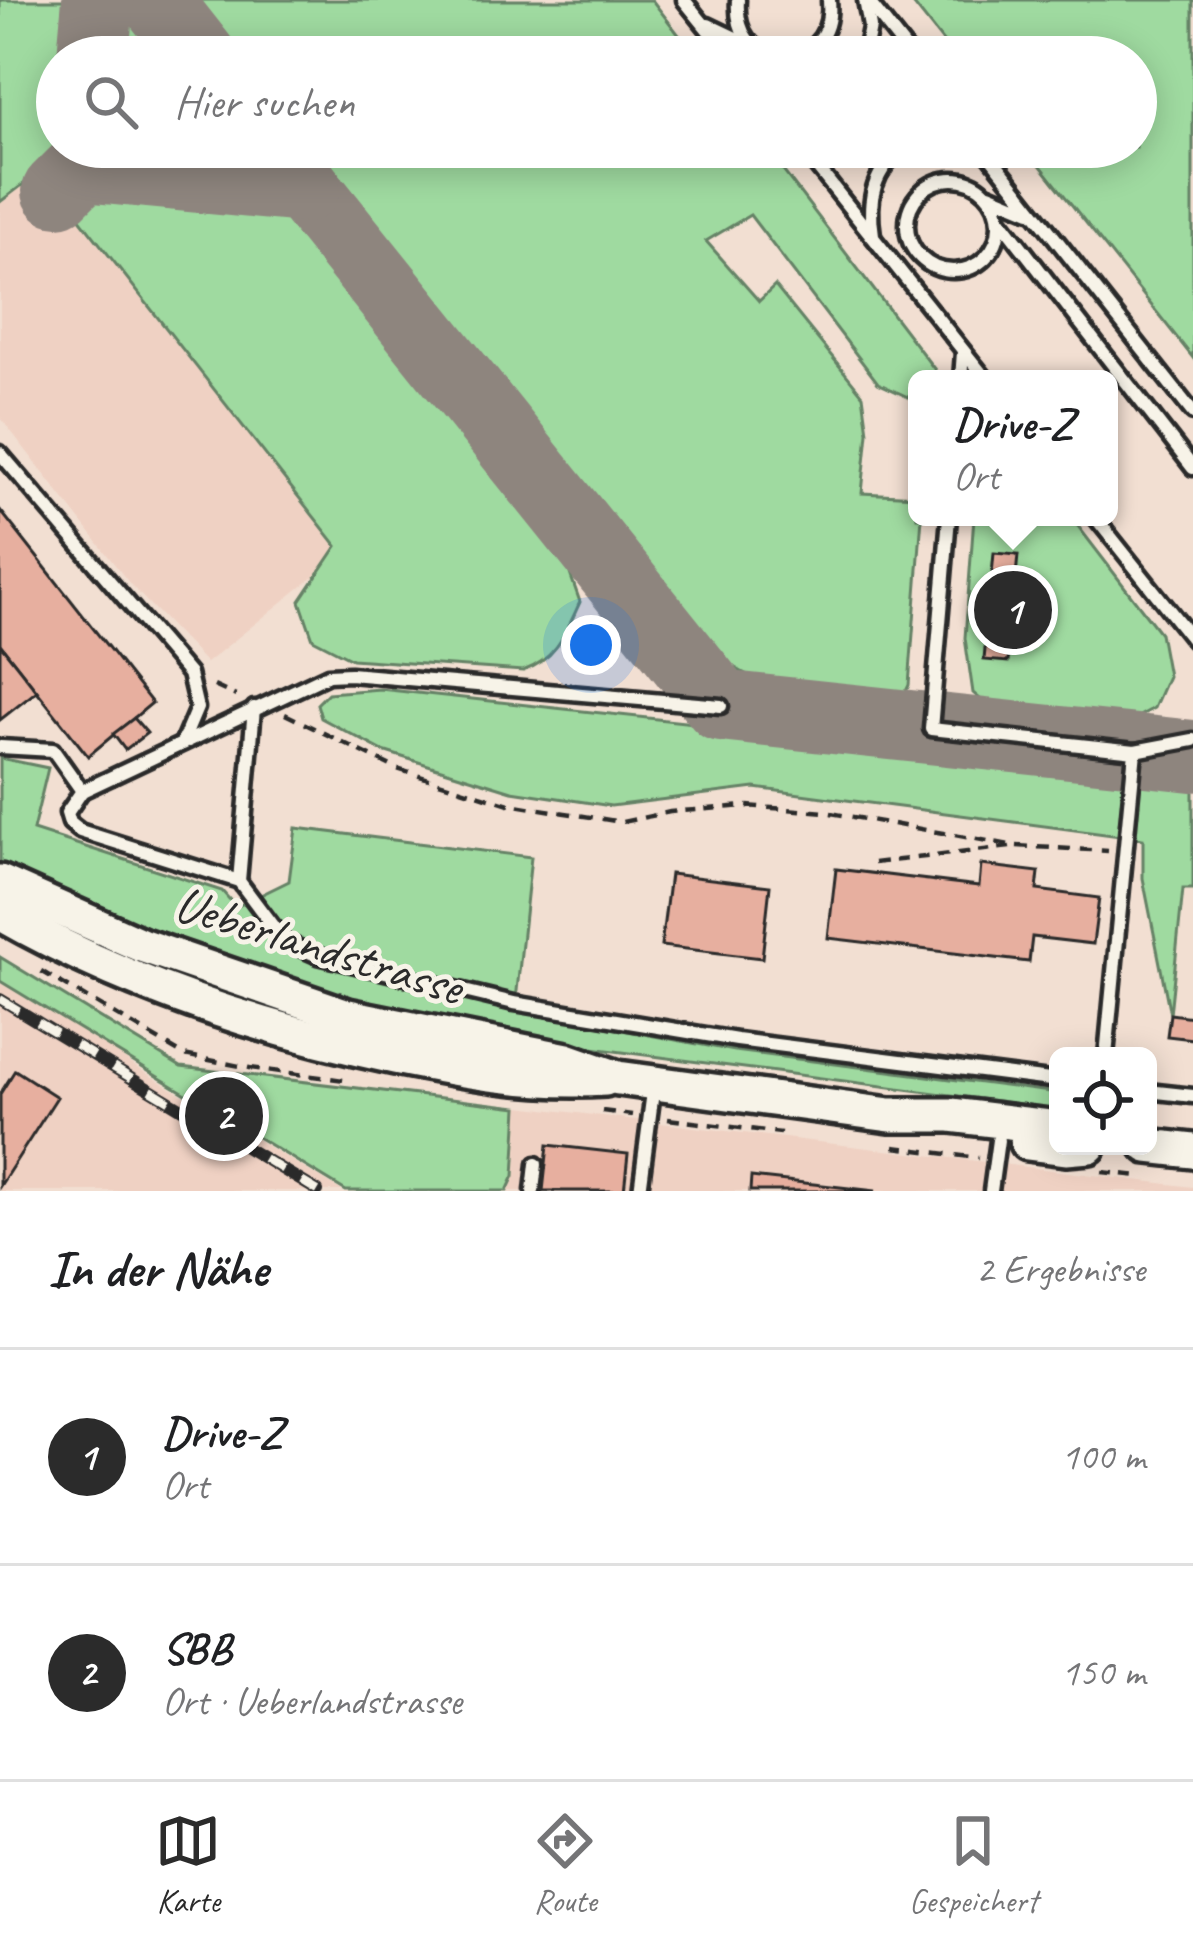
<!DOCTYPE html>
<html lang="de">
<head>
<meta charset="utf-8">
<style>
  body { margin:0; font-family:Caveat,sans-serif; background:#f6f6f6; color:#202124 }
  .controls { position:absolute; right:36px; bottom:36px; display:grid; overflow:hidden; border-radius:18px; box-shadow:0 6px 30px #0003 }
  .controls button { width:108px; height:108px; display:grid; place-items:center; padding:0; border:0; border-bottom:3px solid #e0e0e0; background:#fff; color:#202124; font:60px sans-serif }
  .you { position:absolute; left:591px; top:645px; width:42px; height:42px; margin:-30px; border:9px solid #fff; border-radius:50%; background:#1a73e8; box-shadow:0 0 0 18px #1a73e833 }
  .badge { display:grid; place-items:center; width:78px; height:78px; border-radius:50%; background:#2b2b2b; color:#fff; font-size:39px; font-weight:700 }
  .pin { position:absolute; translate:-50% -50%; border:6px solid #fff; box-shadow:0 3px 12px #0006 }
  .popup { position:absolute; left:908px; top:370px; width:210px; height:156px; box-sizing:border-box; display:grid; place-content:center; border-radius:18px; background:#fff; filter:drop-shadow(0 3px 9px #0005); font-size:39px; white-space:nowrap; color:#757577 }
  .popup b { font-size:45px; color:#202124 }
  .popup::after { content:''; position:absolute; left:50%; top:100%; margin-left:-24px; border:24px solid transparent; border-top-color:#fff }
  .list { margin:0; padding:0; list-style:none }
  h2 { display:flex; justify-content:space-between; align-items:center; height:156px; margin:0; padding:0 48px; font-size:51px }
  h2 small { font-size:39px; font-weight:400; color:#757577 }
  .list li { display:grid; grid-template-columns:78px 1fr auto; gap:36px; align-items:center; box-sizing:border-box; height:216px; padding:0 48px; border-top:3px solid #e0e0e0 }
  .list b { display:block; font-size:45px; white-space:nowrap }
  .list p { margin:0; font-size:39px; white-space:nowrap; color:#757577 }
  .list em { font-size:39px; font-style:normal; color:#757577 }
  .icon { flex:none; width:66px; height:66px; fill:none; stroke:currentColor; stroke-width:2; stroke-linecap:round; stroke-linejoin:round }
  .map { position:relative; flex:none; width:1193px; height:1191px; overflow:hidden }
  .search { position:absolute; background:#fff; box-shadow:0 6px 30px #0003; left:36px; right:36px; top:36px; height:132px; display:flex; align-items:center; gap:30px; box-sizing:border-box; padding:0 42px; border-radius:66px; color:#757577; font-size:45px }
  .sheet { height:588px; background:#fff }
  nav { display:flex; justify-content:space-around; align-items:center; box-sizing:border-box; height:168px; border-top:3px solid #e0e0e0; background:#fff; font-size:33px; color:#757577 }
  nav a { display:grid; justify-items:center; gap:6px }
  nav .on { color:#2b2b2b }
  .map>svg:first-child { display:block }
</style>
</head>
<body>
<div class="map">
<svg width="1193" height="1191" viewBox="0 0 1193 1191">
  <rect width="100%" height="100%" fill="#f2dfd2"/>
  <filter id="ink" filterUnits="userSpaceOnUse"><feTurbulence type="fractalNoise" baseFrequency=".00833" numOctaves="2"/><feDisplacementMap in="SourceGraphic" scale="24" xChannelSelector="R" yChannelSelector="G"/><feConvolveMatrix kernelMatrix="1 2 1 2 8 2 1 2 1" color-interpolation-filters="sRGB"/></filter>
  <g filter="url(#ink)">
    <!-- built -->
    <g fill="#efd1c3">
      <path d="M41 169 346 551 206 663 130 584 0 417V202Z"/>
      <path d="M0 966 136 1067 342 1191H0Z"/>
      <path d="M519 1106 1193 1187V1191H509Z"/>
    </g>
    <!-- green -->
    <g fill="#9fdaa0" stroke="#658266" stroke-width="3">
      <path d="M0 0H130L176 57H57V147H247L556 534 580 602C566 632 557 659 523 671L352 659 313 639 300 601 337 546 42 170 0 202Z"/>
      <path d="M184 0H652L696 57H229Z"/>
      <path d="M910 0H1193V358L1026 147H1136V57H955Z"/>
      <path d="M300 147H765L935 370 927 379H917V390L910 398 878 383 750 215 706 241 759 301 775 286 863 395 868 432 862 493 917 496V517H922L909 685 903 698 893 705C863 702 829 702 800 695 750 684 710 653 671 621Z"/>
      <path d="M974 517H1071L1160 633 1168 676 1154 708 1119 727 1002 718 973 693 965 638Z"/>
      <path d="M380 689 1193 777V889H1183L1170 1014 1143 878V839L755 788 611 806 512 791 383 751 321 718 317 704 328 693Z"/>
      <path d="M0 758 48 768 33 830 222 891 236 907 289 881 296 828 531 857 515 1010 735 1051 1058 1093V1109L523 1039 347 1001 220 959 0 868Z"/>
      <path d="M0 957 181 1067 518 1107 514 1176 507 1191H346L0 981Z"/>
    </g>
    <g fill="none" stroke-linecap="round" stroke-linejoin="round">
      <!-- taxiway -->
      <g stroke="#8e857e" stroke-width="72">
        <path d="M156 0 201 57"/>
        <path d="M93 57 98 0"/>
        <path d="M272 147 721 706 1193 756"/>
        <path d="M58 191 83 166 304 187"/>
      </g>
    </g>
    <!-- building -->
    <g fill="#e7af9f" stroke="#2b2b2b" stroke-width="3">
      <path d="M0 510 152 703 88 756 0 644Z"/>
      <path d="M994 553 1018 555 1015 587 1040 589 1036 632 1011 630 1008 662 984 660Z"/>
      <path d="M0 644 37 691 0 720Z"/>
      <path d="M134 718 147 733 125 750 113 734Z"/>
      <path d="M981 865 1039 872 1037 890 1099 898 1093 944 1032 937 1029 962 828 938 836 869 979 886Z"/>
      <path d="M670 874 770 886 762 958 661 946Z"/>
      <path d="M1170 1014 1193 1017V1039L1167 1036Z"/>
      <path d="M15 1070 57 1097 0 1186V1094Z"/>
      <path d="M548 1145 628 1154 624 1191H543Z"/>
      <path d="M751 1177 876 1191H750Z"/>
    </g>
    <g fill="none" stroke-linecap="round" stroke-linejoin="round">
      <defs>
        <g id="lane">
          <path d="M684 0 730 57"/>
          <path d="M738 0C736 29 748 51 778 57"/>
          <path d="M867 0 912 57"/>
          <path d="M708 25 750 45"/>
          <path d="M789 57C819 51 832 29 829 0"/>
          <path d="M864 57 870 27 865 0"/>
          <path d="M801 147 986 379"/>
          <path d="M983 147 1193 413"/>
          <circle cx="953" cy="225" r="46"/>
          <path d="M989 194 1030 211"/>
          <path d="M999 218 1193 468"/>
          <path d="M873 235C867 198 874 170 904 147"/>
          <path d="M961 379 963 352"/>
          <path d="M0 453 189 674 197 708 183 741"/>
          <path d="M949 517 931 729 1135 751 1106 1056"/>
          <path d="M1095 517 1193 640"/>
          <path d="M0 747 53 750 82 791 67 813 70 823 80 831 239 881 284 941 318 956 514 1003 737 1040 1058 1081"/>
          <path d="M1135 751 1193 740"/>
          <path d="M82 791 328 675 350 674 721 706"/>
          <path d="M239 881 254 708"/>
          <path d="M1148 1091 1193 1096"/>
          <path d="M533 1191 536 1164"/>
          <path d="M640 1191 654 1084"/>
          <path d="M991 1191 998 1140"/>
        </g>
        <g id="secondary">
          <path d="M0 882 141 945 348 1016 567 1060 618 1078 890 1115H951L1058 1128"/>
          <path d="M0 913C124 984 256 1028 395 1057 464 1071 535 1084 605 1079"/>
          <path d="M1027 1143 1066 1148 1089 1146"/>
          <path d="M1148 1146 1193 1151"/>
        </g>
      </defs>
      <!-- lane casing -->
      <use href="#lane" stroke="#2b2b2b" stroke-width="21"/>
      <!-- secondary casing -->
      <use href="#secondary" stroke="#2b2b2b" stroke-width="42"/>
      <!-- path -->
      <g stroke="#2b2b2b" stroke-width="4.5" stroke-dasharray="12 9" stroke-linecap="butt">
        <path d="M214 686 236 696"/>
        <path d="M285 714 397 769 509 804 622 822 670 812 746 806 825 812 1016 846 1108 851"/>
        <path d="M874 863 1010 847"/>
        <path d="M41 971 184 1055 250 1068 352 1081"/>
        <path d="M602 1111 632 1115"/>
        <path d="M668 1119 781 1133"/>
        <path d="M894 1147 978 1158"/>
        <path d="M1102 1172 1139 1176"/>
      </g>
      <!-- lane -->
      <use href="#lane" stroke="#f7f3e8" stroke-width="12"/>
      <!-- secondary -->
      <use href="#secondary" stroke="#f7f3e8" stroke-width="33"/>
      <defs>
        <path id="rail" d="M0 999 318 1191"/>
      </defs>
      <!-- rail casing -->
      <use href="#rail" stroke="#2b2b2b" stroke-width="12"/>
      <!-- rail -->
      <use href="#rail" stroke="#f7f3e8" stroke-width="8" stroke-dasharray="22" stroke-linecap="butt"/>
    </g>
  </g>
  <g text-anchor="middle" stroke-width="10" stroke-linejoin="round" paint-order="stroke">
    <!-- street labels -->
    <g font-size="51" fill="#2b2b2b" stroke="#f7f3e8">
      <text transform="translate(319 944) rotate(17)" y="18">Ueberlandstrasse</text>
    </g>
  </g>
</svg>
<div class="controls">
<button><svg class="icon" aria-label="locate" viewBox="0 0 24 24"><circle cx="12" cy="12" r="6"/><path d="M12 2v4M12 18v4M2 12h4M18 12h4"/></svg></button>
</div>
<div class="you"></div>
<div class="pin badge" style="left:1013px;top:610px">1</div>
<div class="popup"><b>Drive-Z</b>Ort</div>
<div class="pin badge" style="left:224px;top:1116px">2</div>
<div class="search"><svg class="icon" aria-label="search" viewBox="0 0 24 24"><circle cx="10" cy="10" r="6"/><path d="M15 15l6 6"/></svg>Hier suchen</div>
</div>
<section class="sheet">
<h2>In der Nähe<small>2 Ergebnisse</small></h2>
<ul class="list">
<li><span class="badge">1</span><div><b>Drive-Z</b><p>Ort</p></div><em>100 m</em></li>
<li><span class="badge">2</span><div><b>SBB</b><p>Ort · Ueberlandstrasse</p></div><em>150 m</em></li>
</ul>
</section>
<nav>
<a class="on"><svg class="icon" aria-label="map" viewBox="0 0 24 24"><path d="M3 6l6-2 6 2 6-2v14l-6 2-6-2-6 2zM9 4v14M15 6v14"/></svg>Karte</a>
<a><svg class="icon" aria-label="directions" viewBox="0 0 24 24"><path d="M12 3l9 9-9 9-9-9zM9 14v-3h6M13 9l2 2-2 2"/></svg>Route</a>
<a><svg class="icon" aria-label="saved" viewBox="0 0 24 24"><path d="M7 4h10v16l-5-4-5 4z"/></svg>Gespeichert</a>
</nav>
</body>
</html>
